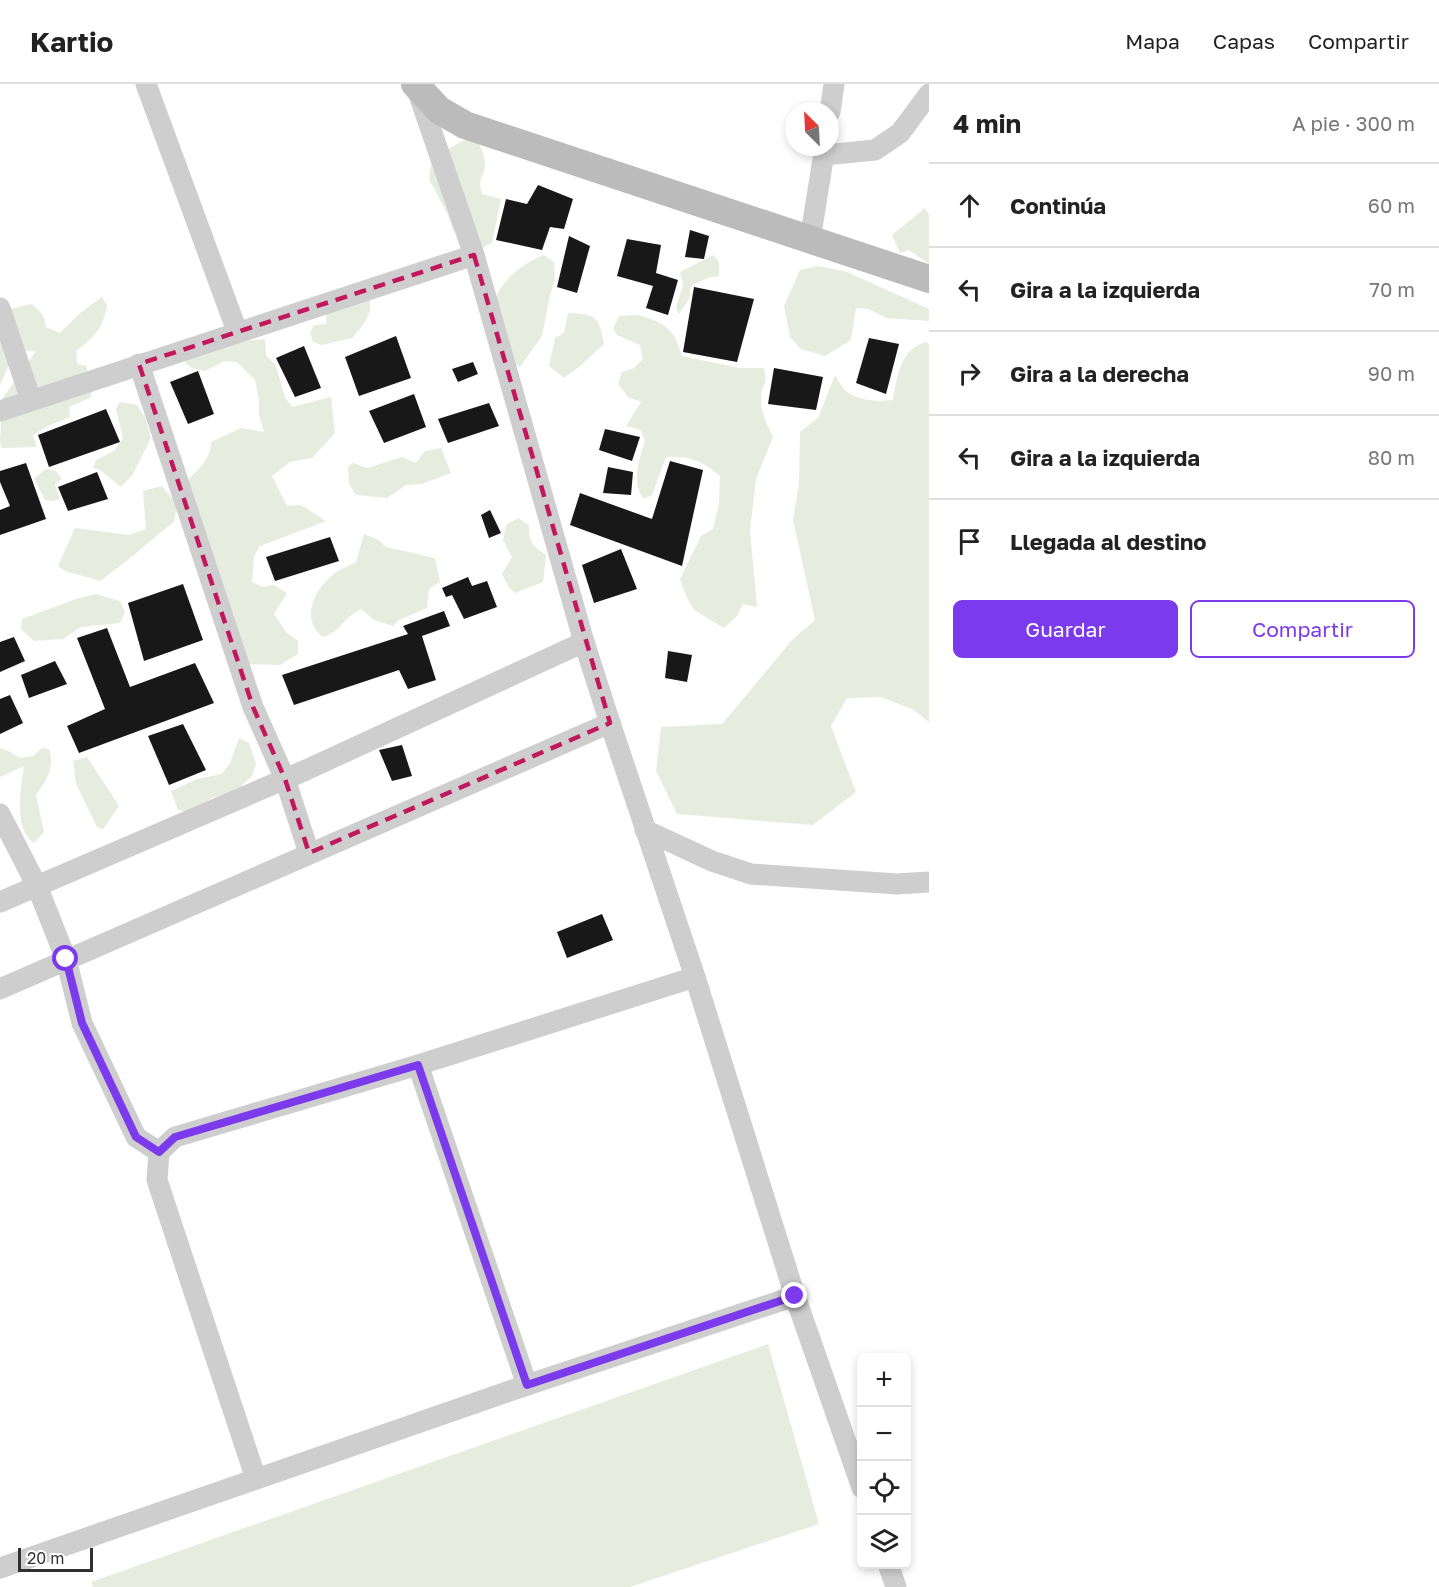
<!DOCTYPE html>
<html lang="es">
<head>
<meta charset="utf-8">
<style>
  body { margin:0; font-family:"Golos Text",sans-serif; background:#f2f2f2; color:#222 }
  .controls { position:absolute; right:18px; bottom:18px; display:grid; overflow:hidden; border-radius:9px; box-shadow:0 3px 9px #0003 }
  .controls button { width:54px; height:54px; display:grid; place-items:center; padding:0; border:0; border-bottom:2px solid #e0e0e0; background:#fff; color:#222; font:30px sans-serif }
  .compass { position:absolute; left:785px; top:18px; width:54px; height:54px; border-radius:50%; background:#fff; box-shadow:0 3px 9px #0003; rotate:336deg }
  .scale { position:absolute; left:18px; bottom:15px; width:75px; box-sizing:border-box; padding-left:6px; border:3px solid #313131; border-top:0; font-size:16px; line-height:21px; white-space:nowrap; color:#313131; -webkit-text-stroke:4px #fff; paint-order:stroke }
  .stop { position:absolute; width:18px; height:18px; margin:-14px; border:4px solid #7c3aed; border-radius:50%; background:#fff }
  .stop.end { background:#7c3aed; border-color:#fff; box-shadow:0 2px 6px #0008 }
  .list { margin:0; padding:0; list-style:none }
  h2 { display:flex; justify-content:space-between; align-items:center; height:78px; margin:0; padding:0 24px; font-size:26px }
  h2 small { font-size:20px; font-weight:400; color:#767676 }
  .list li { display:grid; grid-template-columns:39px 1fr auto; gap:18px; align-items:center; box-sizing:border-box; height:84px; padding:0 24px; border-top:2px solid #e0e0e0 }
  .list b { display:block; font-size:22px; white-space:nowrap }
  .list em { font-size:20px; font-style:normal; color:#767676 }
  .actions { display:flex; gap:12px; padding:18px 24px }
  .actions a { flex:1; padding:14px 0; border:2px solid #7c3aed; border-radius:9px; text-align:center; font-size:21px; color:#7c3aed }
  .actions .main { background:#7c3aed; color:#fff }
  .icon { flex:none; width:33px; height:33px; fill:none; stroke:currentColor; stroke-width:2; stroke-linecap:round; stroke-linejoin:round }
  .map { position:relative; flex:none; width:929px; height:1503px; overflow:hidden }
  header { display:flex; align-items:center; gap:36px; box-sizing:border-box; height:84px; padding:0 30px; background:#fff; border-bottom:2px solid #e0e0e0 }
  header strong { font-size:28px }
  nav { display:flex; gap:33px; margin-inline-start:auto; font-size:21px }
  main { display:flex }
  aside { flex:1; background:#fff }
  .map>svg:first-child { display:block }
</style>
</head>
<body>
<header>
<strong>Kartio</strong>
<nav><a>Mapa</a><a>Capas</a><a>Compartir</a></nav>
</header>
<main>
<div class="map">
<svg width="929" height="1503" viewBox="0 0 929 1503">
  <rect width="100%" height="100%" fill="#fff"/>
  <!-- green -->
  <g fill="#e6eddf">
    <path d="M467 55 479 60C482 66 485 73 485 80 485 94 477 90 482 110L501 115 492 159 482 164 453 146 448 131 429 95 432 73Z"/>
    <path d="M925 124 929 131V180L909 166 900 169 892 151Z"/>
    <path d="M544 171 554 178 555 196 550 211 542 252 520 283 492 263C492 251 490 226 495 215 504 194 523 179 544 171Z"/>
    <path d="M713 171 719 178V192L711 193 691 201 689 215 679 230 676 223 683 201 680 188Z"/>
    <path d="M818 182 847 188 929 225V237L887 234 868 225 856 224 851 256 825 272 801 265 790 253 784 222 800 186Z"/>
    <path d="M368 210C375 229 364 240 352 254L322 261 313 258 310 249 314 241 326 240V224Z"/>
    <path d="M102 213 107 221C104 243 94 254 76 267L77 280 86 282 93 304 90 314 69 323 70 333 48 342 33 351 37 363 2 364 0 359 2 315 36 267H20L9 281 0 301V259L9 225 32 220 43 231 46 243 60 249 80 229Z"/>
    <path d="M568 229C597 230 599 233 604 260L580 282 564 294 549 282 555 254 564 249Z"/>
    <path d="M638 231C665 239 674 244 682 272L739 284H764C768 302 763 297 761 312 760 327 767 340 773 353L756 395 750 446 757 523 743 520 737 532 724 544 694 526 686 512 680 495 701 452 713 445 719 420 720 392C703 377 688 371 666 373L652 411 644 415C631 399 639 375 645 357L641 346 626 342 641 318 628 313 618 300 622 288 634 284 643 275 640 261 617 251 613 245 619 232Z"/>
    <path d="M265 255 266 271 276 282 285 313 292 323 331 313 335 349 312 374 290 378 272 392 287 422 301 421 326 437 260 462 254 472 252 498 263 503 274 501 287 509 274 530 286 548 298 557V570L280 581 241 580 237 564 234 530 222 523 189 414V395C200 383 211 375 211 358L241 344 264 348 259 331V315L255 296 237 278 224 277 205 287 192 284 185 279 187 271 233 258Z"/>
    <path d="M927 258 929 260V638L914 626 881 613 847 614 831 642 856 708 813 741 677 730 656 687 661 643 722 640 793 555 815 536 793 436 799 400 800 348 818 334 835 291C838 296 842 304 846 307 858 317 879 318 893 316 897 293 901 263 927 258Z"/>
    <path d="M120 318 137 321 145 333 151 354 133 390 121 403 100 386 93 384 96 376 114 367 123 354 116 325Z"/>
    <path d="M441 364 451 389 422 400 406 401 387 414 356 411 349 400 348 383 353 379 367 384 402 373 416 379 425 367Z"/>
    <path d="M46 385 56 387 62 395 55 400 60 415 54 417 45 416 34 394Z"/>
    <path d="M162 402 177 420 174 438C149 457 126 479 100 497L65 487 58 482 75 444 129 451 146 445 143 407Z"/>
    <path d="M518 434 529 441C528 457 533 463 546 471L543 498 515 509 508 502 502 490 512 473 503 456 506 441Z"/>
    <path d="M364 450 377 455 386 463 435 474 440 498 429 505 427 524 399 536 393 542 374 536 361 525C342 534 342 547 323 553 299 535 315 504 335 489 341 484 349 482 356 478Z"/>
    <path d="M96 510 120 517 125 529 120 539 81 543 63 555 34 557 21 545 22 535 76 515Z"/>
    <path d="M239 654 249 659 256 679 252 692 236 707 212 714 191 728 178 726 171 707 197 695 222 690 230 679Z"/>
    <path d="M0 664 8 667 20 674 33 672 42 664 49 665C55 685 47 695 36 711L44 748 34 759C13 745 21 703 24 682L0 693Z"/>
    <path d="M87 673 119 722 103 745 97 743 76 700 73 677Z"/>
    <path d="M768 1260 819 1440 630 1503H93L91 1498Z"/>
  </g>
  <!-- building -->
  <g fill="#181818">
    <path d="M538 101 573 115 564 145 550 143 542 166 496 156 506 115 527 120Z"/>
    <path d="M690 146 709 152 704 175 685 173Z"/>
    <path d="M569 152 590 162 577 209 557 203Z"/>
    <path d="M627 155 661 161 656 189 678 196 668 231 646 224 653 202 617 192Z"/>
    <path d="M694 203 754 215 737 278 683 268Z"/>
    <path d="M396 252 411 294 359 312 345 273Z"/>
    <path d="M869 254 899 260 886 310 856 299Z"/>
    <path d="M304 262 321 304 295 313 276 274Z"/>
    <path d="M473 278 478 290 458 298 452 285Z"/>
    <path d="M774 284 823 293 816 326 768 320Z"/>
    <path d="M198 287 214 330 188 340 170 298Z"/>
    <path d="M414 310 426 343 384 359 369 327Z"/>
    <path d="M489 319 499 342 448 359 438 335Z"/>
    <path d="M106 325 120 358 49 383 38 351Z"/>
    <path d="M605 345 640 353 632 377 599 366Z"/>
    <path d="M670 377 703 386 682 482 570 441 580 409 652 435Z"/>
    <path d="M26 379 46 435 0 451V426L10 422 0 398V387Z"/>
    <path d="M608 383 633 388 631 411 603 409Z"/>
    <path d="M97 388 108 415 68 427 58 403Z"/>
    <path d="M490 426 501 449 489 454 481 431Z"/>
    <path d="M330 453 339 477 275 497 266 473Z"/>
    <path d="M621 465 637 505 594 519 582 481Z"/>
    <path d="M468 493 472 502 487 497 497 523 464 535 452 511 446 513 442 504Z"/>
    <path d="M183 500 203 556 144 577 128 519Z"/>
    <path d="M444 527 450 542 422 552 436 596 408 605 399 586 294 621 282 591 408 550 403 542Z"/>
    <path d="M107 544 130 603 195 579 214 619 79 669 67 642 105 625 77 554Z"/>
    <path d="M14 553 25 577 0 588V558Z"/>
    <path d="M668 567 692 571 687 598 665 594Z"/>
    <path d="M55 577 67 600 29 614 21 591Z"/>
    <path d="M10 611 23 639 0 650V615Z"/>
    <path d="M183 640 206 686 169 701 148 652Z"/>
    <path d="M402 661 412 692 392 697 379 666Z"/>
    <path d="M602 830 613 856 567 874 557 848Z"/>
  </g>
  <g fill="none" stroke-linecap="round" stroke-linejoin="round">
    <!-- street -->
    <g stroke="#cecece" stroke-width="21">
      <path d="M146 0 237 247"/>
      <path d="M418 8 474 171 584 558 610 639 695 893 795 1212 862 1404"/>
      <path d="M830 28 834 0"/>
      <path d="M824 71 875 66 900 49 929 10"/>
      <path d="M810 156 825 63"/>
      <path d="M0 224 31 316"/>
      <path d="M139 280 253 623 285 695 309 769"/>
      <path d="M0 327 474 171"/>
      <path d="M0 730 37 802 66 875 82 939 136 1053 159 1068"/>
      <path d="M645 746 712 777 751 790 897 800 929 798"/>
      <path d="M0 818 306 686 584 558"/>
      <path d="M0 905 610 639"/>
      <path d="M418 981 527 1301"/>
      <path d="M256 1395 157 1096 159 1068 175 1053 418 981 695 893"/>
      <path d="M888 1480 896 1503"/>
      <path d="M0 1484 527 1301 795 1212"/>
    </g>
    <!-- secondary -->
    <path stroke="#bbb" stroke-width="28" d="M415 0 439 26 465 41 929 195"/>
  </g>
  <g fill="none" stroke-linecap="round" stroke-linejoin="round">
    <!-- route -->
    <path stroke="#7c3aed" stroke-width="8" d="M66 875 82 939 136 1053 159 1068 175 1053 418 981 527 1301 795 1212"/>
  </g>
  <!-- marked area -->
  <path fill="none" stroke="#c2185b" stroke-width="4.5" stroke-dasharray="12 8" stroke-linejoin="round" d="M474 171 610 639 309 769 285 695 253 623 139 280Z"/>
</svg>
<div class="controls">
<button>+</button>
<button>−</button>
<button><svg class="icon" aria-label="locate" viewBox="0 0 24 24"><circle cx="12" cy="12" r="6"/><path d="M12 2v4M12 18v4M2 12h4M18 12h4"/></svg></button>
<button><svg class="icon" aria-label="layers" viewBox="0 0 24 24"><path d="M12 4l9 5-9 5-9-5zM3 14l9 5 9-5"/></svg></button>
</div>
<svg class="compass" viewBox="-18 -18 36 36"><path d="M0-13l5 13h-10z" fill="#e53935"/><path d="M0 13l5-13h-10z" fill="#767676"/></svg>
<div class="scale">20 m</div>
<div class="stop" style="left:66px;top:875px"></div>
<div class="stop end" style="left:795px;top:1212px"></div>
</div>
<aside>
<h2>4 min<small>A pie · 300 m</small></h2>
<ul class="list">
<li><svg class="icon" aria-label="ahead" viewBox="0 0 24 24"><path d="M12 20V5M6 11l6-6 6 6"/></svg><div><b>Continúa</b></div><em>60 m</em></li>
<li><svg class="icon" aria-label="left" viewBox="0 0 24 24"><path d="M17 20v-9H6M10 6l-5 5 5 5"/></svg><div><b>Gira a la izquierda</b></div><em>70 m</em></li>
<li><svg class="icon" aria-label="right" viewBox="0 0 24 24"><path d="M7 20v-9h11M14 6l5 5-5 5"/></svg><div><b>Gira a la derecha</b></div><em>90 m</em></li>
<li><svg class="icon" aria-label="left" viewBox="0 0 24 24"><path d="M17 20v-9H6M10 6l-5 5 5 5"/></svg><div><b>Gira a la izquierda</b></div><em>80 m</em></li>
<li><svg class="icon" aria-label="arrive" viewBox="0 0 24 24"><path d="M6 21V4h12l-3 4 3 4H6"/></svg><div><b>Llegada al destino</b></div></li>
</ul>
<div class="actions"><a class="main">Guardar</a><a>Compartir</a></div>
</aside>
</main>
</body>
</html>
